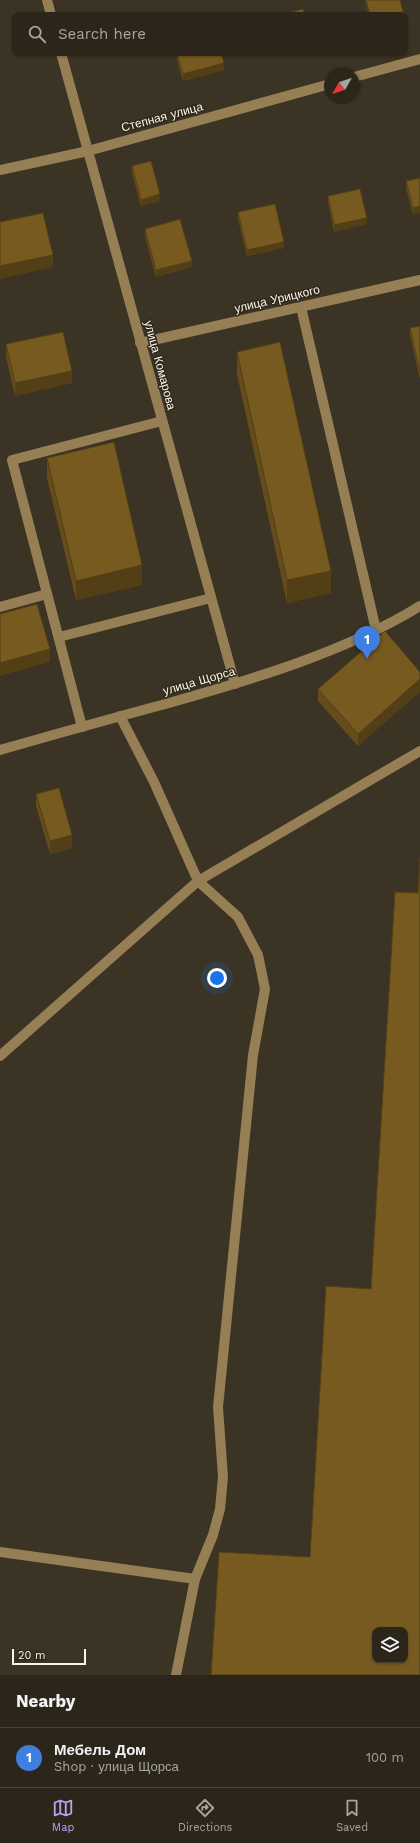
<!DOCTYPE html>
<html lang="en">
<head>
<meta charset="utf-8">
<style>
  body { margin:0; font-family:"Work Sans",sans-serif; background:#383227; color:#f1f3f6 }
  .controls { position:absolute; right:12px; bottom:12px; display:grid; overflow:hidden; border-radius:8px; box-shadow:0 1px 3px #0004 }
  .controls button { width:36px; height:36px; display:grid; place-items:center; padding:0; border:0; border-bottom:1px solid #484339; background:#2c261a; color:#f1f3f6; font:20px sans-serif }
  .compass { position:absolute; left:324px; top:68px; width:36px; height:36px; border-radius:50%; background:#2c261a; box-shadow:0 1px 3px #0004; rotate:230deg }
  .scale { position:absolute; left:12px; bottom:10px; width:74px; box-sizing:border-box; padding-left:4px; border:2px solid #faf4eb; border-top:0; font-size:11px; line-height:14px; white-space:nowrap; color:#faf4eb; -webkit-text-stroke:3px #31291a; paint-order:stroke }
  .you { position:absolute; left:217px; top:978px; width:14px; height:14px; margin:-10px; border:3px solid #fff; border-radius:50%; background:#1a73e8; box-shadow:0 0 0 6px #1a73e833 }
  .badge { display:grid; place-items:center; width:26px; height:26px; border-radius:50%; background:#bca0f2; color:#fff; font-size:13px; font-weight:700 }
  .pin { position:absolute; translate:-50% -33px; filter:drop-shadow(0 1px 2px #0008) }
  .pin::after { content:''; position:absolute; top:21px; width:14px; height:12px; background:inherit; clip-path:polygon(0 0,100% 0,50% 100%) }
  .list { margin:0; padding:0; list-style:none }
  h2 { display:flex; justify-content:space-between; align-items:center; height:52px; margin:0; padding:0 16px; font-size:17px }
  h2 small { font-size:13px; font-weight:400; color:#a6a5a2 }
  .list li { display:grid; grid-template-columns:26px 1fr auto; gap:12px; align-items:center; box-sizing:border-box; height:60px; padding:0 16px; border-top:1px solid #484339 }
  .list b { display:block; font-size:15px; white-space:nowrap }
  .list p { margin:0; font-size:13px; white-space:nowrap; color:#a6a5a2 }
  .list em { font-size:13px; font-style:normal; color:#a6a5a2 }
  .icon { flex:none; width:22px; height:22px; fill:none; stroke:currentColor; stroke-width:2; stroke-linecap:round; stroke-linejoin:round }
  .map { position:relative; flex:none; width:420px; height:1675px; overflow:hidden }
  .search { position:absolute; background:#2c261a; box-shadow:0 1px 3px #0004; left:12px; right:12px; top:12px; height:44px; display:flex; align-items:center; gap:10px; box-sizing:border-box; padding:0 14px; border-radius:8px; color:#a6a5a2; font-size:15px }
  .sheet { height:112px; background:#2c261a }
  nav { display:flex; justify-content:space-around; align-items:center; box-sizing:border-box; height:56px; border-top:1px solid #484339; background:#2c261a; font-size:11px; color:#a6a5a2 }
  nav a { display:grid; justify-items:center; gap:2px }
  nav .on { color:#bca0f2 }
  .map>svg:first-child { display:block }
</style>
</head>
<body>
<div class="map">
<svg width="420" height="1675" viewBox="0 0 420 1675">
  <rect width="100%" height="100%" fill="#3b3323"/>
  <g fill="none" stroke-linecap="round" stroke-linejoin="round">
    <!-- minor -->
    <g stroke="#967f55" stroke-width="10">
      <path d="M47 0 51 15"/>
      <path d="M61 53 235 684"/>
      <path d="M354 77 420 59"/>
      <path d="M0 170 88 151 330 84"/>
      <path d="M301 307 376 630"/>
      <path d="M140 343 420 280"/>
      <path d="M0 607 47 594"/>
      <path d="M59 637 211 598"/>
      <path d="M120 716 154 782 198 881 238 917 258 955 265 989 253 1055 218 1407 223 1477 220 1509 213 1535 195 1579 176 1675"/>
      <path d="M82 727 12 460 162 421"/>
      <path d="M0 750C56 734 113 718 169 703 253 679 346 652 420 606"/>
      <path d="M0 1056 198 881 420 751"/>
      <path d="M0 1552 195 1579"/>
    </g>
  </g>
  <!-- wall -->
  <g fill="#654d1b">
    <path d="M365 0H400L404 15H369Z"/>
    <path d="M177 54 224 70 183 81 177 60Z"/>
    <path d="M132 166 160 201 141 206 132 173Z"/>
    <path d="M420 178V213L413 214 406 188V181Z"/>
    <path d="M328 196 367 224 334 232 328 202Z"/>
    <path d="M238 212 284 248 247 256 238 219Z"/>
    <path d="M145 229 192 267 156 277 145 236Z"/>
    <path d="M420 326V379L410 335V328Z"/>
    <path d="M6 344 72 383 15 396 6 357Z"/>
    <path d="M237 352 331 593 287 603 237 374Z"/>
    <path d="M47 458 142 585 76 600 47 478Z"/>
    <path d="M420 672 358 746 318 701V689Z"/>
    <path d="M36 794 72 848 50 854 36 806Z"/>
  </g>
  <!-- shaded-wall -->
  <g fill="#533f16">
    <path d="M224 63V70L183 81V74Z"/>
    <path d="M160 194V201L141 206V200Z"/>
    <path d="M420 206V213L413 214V208Z"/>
    <path d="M367 218V224L334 232V225Z"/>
    <path d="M284 242V248L247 256V250Z"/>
    <path d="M53 255V267L0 279V266Z"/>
    <path d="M192 261V267L156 277V270Z"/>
    <path d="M72 371V383L15 396V383Z"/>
    <path d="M142 565V585L76 600V581Z"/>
    <path d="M331 571V593L287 603V580Z"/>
    <path d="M50 649V662L0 676V663Z"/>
    <path d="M420 679V692L358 746V734Z"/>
    <path d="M72 835V848L50 854V841Z"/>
  </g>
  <!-- building -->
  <g fill="#765a1f" stroke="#533f16" fill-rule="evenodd">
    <path d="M366 0H400L404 15H370Z"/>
    <path d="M303 9 305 15H280Z"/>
    <path d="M180 53H221L224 63 183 74 177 54Z"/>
    <path d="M151 161 160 194 141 200 132 166Z"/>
    <path d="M420 178V206L413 208 406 181Z"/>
    <path d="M360 189 367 218 334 225 328 196Z"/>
    <path d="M275 204 284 242 247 250 238 212Z"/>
    <path d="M43 213 53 255 0 266V222Z"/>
    <path d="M180 219 192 261 156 270 145 229Z"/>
    <path d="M420 326V372L410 328Z"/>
    <path d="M63 332 72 371 15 383 6 344Z"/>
    <path d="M280 342 331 571 287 580 237 352Z"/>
    <path d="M114 442 142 565 76 581 47 458Z"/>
    <path d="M37 604 50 649 0 663V614Z"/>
    <path d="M385 631 420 672V679L358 734 318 689Z"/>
    <path d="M59 788 72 835 50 841 36 794Z"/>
    <path d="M420 857V1675H211L219 1552 310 1557 326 1286 371 1289 395 892 418 893ZM375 1630H405V1660H375Z"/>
  </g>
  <g text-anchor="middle" stroke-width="3" stroke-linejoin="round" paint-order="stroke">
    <!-- street labels -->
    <g font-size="12" fill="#faf4eb" stroke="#31291a">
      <text transform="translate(162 117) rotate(-15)" y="4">Степная улица</text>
      <text transform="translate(277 299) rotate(-13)" y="4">улица Урицкого</text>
      <text transform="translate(160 365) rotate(75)" y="4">улица Комарова</text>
      <text transform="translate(199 681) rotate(-16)" y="4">улица Щорса</text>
    </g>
  </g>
</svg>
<div class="controls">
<button><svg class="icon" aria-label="layers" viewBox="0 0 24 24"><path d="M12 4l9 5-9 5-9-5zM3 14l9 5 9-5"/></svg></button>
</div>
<svg class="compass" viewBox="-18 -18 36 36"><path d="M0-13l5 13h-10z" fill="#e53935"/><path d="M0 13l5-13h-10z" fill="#a6a5a2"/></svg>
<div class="scale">20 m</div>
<div class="you"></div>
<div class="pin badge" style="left:367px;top:659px;background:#3f7fe0">1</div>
<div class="search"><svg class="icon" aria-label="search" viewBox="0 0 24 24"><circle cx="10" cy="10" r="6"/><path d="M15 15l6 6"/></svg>Search here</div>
</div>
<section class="sheet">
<h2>Nearby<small></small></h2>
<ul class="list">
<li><span class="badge" style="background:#3f7fe0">1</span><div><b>Мебель Дом</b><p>Shop · улица Щорса</p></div><em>100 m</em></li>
</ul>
</section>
<nav>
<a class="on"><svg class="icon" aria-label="map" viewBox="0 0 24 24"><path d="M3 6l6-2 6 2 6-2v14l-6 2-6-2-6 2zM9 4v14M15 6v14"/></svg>Map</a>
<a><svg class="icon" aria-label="directions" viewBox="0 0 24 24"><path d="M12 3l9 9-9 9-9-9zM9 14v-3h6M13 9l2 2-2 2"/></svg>Directions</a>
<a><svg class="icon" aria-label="saved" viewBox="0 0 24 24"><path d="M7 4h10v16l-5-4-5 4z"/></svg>Saved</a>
</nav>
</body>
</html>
